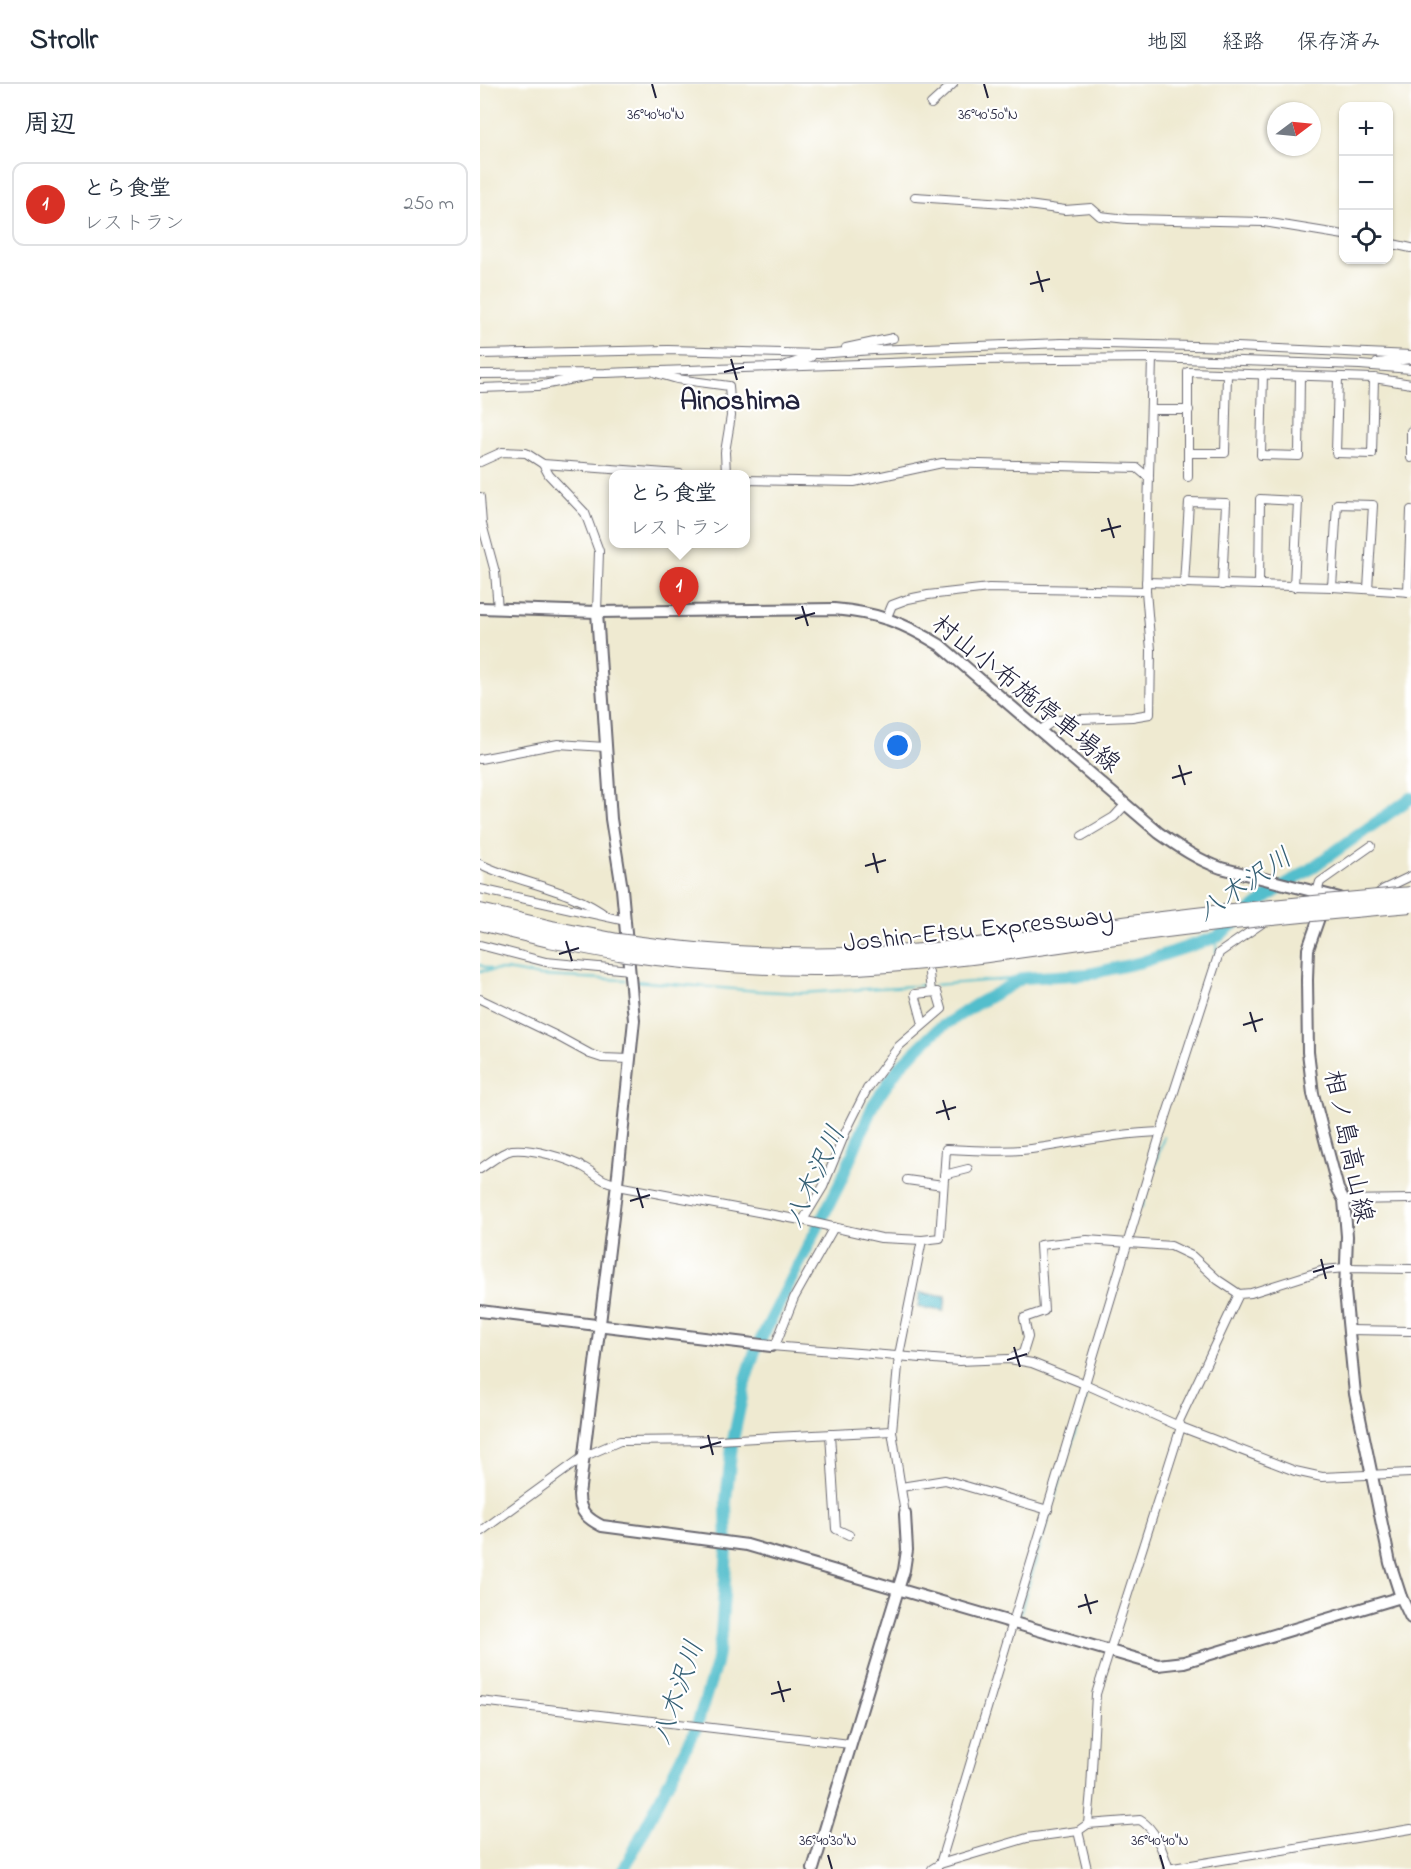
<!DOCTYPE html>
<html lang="ja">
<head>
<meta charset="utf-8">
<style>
  body { margin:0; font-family:"Indie Flower","Klee One",sans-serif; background:#f2f2f3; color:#1f2937 }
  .controls { position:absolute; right:18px; top:18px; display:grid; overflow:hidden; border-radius:12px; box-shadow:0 2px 4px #0004 }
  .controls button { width:54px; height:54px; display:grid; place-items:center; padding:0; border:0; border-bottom:2px solid #e0e1e3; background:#fff; color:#1f2937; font:30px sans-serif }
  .compass { position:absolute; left:787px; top:18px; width:54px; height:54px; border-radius:50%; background:#fff; box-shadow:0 2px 4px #0004; rotate:74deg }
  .you { position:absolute; left:418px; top:662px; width:21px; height:21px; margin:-15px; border:4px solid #fff; border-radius:50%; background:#1a73e8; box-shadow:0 0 0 9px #1a73e833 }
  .badge { display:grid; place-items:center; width:39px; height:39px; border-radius:50%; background:#d93025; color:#fff; font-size:20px; font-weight:700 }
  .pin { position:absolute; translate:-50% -50px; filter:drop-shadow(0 2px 3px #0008) }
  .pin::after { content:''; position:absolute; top:32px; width:21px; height:18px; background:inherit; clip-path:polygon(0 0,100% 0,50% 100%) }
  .popup { position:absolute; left:129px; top:386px; width:141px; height:78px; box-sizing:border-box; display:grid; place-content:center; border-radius:12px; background:#fff; filter:drop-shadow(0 2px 4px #0005); font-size:20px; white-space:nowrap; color:#747a83 }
  .popup b { font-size:22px; color:#1f2937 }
  .popup::after { content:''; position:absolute; left:50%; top:100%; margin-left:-12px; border:12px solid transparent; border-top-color:#fff }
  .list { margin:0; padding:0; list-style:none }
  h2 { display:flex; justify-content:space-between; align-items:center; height:78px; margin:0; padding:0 24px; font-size:26px }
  h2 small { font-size:20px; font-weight:400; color:#747a83 }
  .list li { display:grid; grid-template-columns:39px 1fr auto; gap:18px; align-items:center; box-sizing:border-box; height:84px; margin:0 12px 12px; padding:0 12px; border:2px solid #e0e1e3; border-radius:12px }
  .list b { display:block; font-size:22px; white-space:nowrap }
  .list p { margin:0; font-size:20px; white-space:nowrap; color:#747a83 }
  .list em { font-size:20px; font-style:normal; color:#747a83 }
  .icon { flex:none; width:33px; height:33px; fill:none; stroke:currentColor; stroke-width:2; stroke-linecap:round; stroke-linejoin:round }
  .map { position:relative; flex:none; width:931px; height:1785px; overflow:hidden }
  header { display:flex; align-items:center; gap:36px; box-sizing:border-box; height:84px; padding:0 30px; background:#fff; border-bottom:2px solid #e0e1e3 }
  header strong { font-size:28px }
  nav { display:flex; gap:33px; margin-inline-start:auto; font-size:21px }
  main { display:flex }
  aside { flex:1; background:#fff }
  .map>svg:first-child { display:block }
</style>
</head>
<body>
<header>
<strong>Strollr</strong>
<nav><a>地図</a><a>経路</a><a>保存済み</a></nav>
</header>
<main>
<aside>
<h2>周辺<small></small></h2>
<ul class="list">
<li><span class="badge">1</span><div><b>とら食堂</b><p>レストラン</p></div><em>250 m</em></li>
</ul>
</aside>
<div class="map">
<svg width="931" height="1785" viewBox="0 0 931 1785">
  <rect width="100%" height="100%" fill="#fff"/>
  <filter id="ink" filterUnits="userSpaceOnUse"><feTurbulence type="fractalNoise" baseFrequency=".0167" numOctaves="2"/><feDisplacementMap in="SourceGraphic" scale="12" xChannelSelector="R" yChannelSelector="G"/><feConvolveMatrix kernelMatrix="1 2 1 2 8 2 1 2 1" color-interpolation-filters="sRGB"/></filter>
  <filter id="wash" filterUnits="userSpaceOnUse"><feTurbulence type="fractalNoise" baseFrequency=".008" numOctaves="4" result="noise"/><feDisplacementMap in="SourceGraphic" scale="24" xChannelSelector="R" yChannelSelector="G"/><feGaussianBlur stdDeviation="1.35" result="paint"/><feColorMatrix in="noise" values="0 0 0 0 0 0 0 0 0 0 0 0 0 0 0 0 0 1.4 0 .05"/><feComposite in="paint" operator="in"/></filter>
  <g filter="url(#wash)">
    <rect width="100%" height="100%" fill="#efead1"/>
    <!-- water -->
    <path fill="#52becc" stroke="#3a7084" stroke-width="1.5" d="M440 1209 466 1212 464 1227 438 1223Z"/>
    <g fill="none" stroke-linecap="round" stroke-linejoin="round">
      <!-- stream -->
      <g stroke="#52becc" stroke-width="2">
        <path d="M736 869 737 853"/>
        <path d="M0 881 10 885"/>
        <path d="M0 887 26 886 60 892 146 896"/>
        <path d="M154 897 279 907 321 909 448 901"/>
        <path d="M454 901 543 894"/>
        <path d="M662 1123 684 1052"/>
        <path d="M573 1419 609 1304"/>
        <path d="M538 1536 569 1432"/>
      </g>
      <!-- river -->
      <path stroke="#52becc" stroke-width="12" d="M144 1785 216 1644 236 1580 241 1551 247 1466 246 1416 252 1361 266 1295 275 1267 360 1099 393 1021 419 983 457 946 495 921 543 894 609 890 662 878 737 853 790 811 823 790 931 714"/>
    </g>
  </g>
  <g filter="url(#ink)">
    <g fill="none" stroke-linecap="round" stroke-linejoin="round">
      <defs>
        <g id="street">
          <path d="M451 20 473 0"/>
          <path d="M435 113 540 120 585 126 611 124 620 132 647 135 784 138 864 151"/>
          <path d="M908 159 931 164"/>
          <path d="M366 264 413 254"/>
          <path d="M0 270 188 266 338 270 393 266 582 259 757 263 931 271"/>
          <path d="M897 279 931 275"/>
          <path d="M306 281 331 273"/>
          <path d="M176 289 197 295 249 302 251 332 245 368 246 390"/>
          <path d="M0 290 125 289 491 276 672 274 880 281 931 285"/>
          <path d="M783 290 781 371 819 372 820 292"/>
          <path d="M858 293 856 369 892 370 894 294"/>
          <path d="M0 304 58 302 109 292"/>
          <path d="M672 326H709"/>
          <path d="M931 347V374"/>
          <path d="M709 369H745L747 290"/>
          <path d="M0 378 22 368 46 369 63 380 200 390"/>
          <path d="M63 380 69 391 105 429 119 467 117 528"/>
          <path d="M708 393V288L894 294 931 300"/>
          <path d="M265 396 374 398 462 379 657 384 669 394"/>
          <path d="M0 413 2 440 15 488 18 525"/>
          <path d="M666 498 852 503 931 508"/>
          <path d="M704 500 709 418 746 419 742 501"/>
          <path d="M779 501 780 415 818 417 814 503"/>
          <path d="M852 503 857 420 893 421 888 505"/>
          <path d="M928 508 931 426"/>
          <path d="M407 533 412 521 428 515 448 511 509 504 666 507"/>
          <path d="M559 647 575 636 652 633 670 630 671 566 666 507 672 274"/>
          <path d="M0 675 78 660 125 663"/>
          <path d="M602 752 634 733 646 720"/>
          <path d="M0 780C41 800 92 805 128 833"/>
          <path d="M0 805 146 837"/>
          <path d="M837 808 840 798 891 762"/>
          <path d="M896 811 904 805 931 792"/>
          <path d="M0 861 66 878 150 886"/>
          <path d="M449 889 451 908"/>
          <path d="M0 915 77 952 110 970 122 974 150 975"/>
          <path d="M0 1085C9 1079 22 1068 32 1066 52 1064 87 1074 105 1084 119 1092 120 1097 137 1100"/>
          <path d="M464 1091 488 1085"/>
          <path d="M427 1096 463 1101"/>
          <path d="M137 1102 326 1137 401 1154 442 1156 460 1154 466 1065C496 1066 528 1069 558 1064 599 1058 640 1049 681 1048"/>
          <path d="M864 1116 931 1115"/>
          <path d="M323 1136 343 1103 366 1047 387 1005 419 962 462 925 457 908 435 910 443 940"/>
          <path d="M868 1246 931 1247"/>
          <path d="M291 1262 479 1277 529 1275 552 1279 605 1300 701 1343 815 1387 842 1393 931 1389"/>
          <path d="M295 1262 314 1214 354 1143"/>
          <path d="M532 1274 543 1269 548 1253 544 1234 564 1227 560 1161 607 1156 691 1162 712 1172 738 1196 759 1210"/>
          <path d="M350 1350 356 1445 369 1451"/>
          <path d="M421 1403 465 1396 568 1426"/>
          <path d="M425 1430 412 1347 419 1271 442 1156"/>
          <path d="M0 1448 103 1373 140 1357 238 1356 412 1347"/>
          <path d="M0 1617 370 1660"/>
          <path d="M608 1740 660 1736C676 1745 683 1768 689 1785"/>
          <path d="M598 1747 607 1785"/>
          <path d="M460 1780 681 1048 739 869 784 838"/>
          <path d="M452 1785 460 1780 547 1754 598 1747 608 1740 611 1706 616 1610 701 1343 699 1337 759 1210 771 1209 844 1186 865 1184 931 1185"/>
          <path d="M687 1785 931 1745"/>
        </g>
        <g id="secondary">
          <path d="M0 524 117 528 354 525C398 529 422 538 460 561L679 749C699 763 718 776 741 784L860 814"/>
          <path d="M117 528 131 735 142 805 154 936 137 1100 99 1411C99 1428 108 1435 122 1442L267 1461 678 1581 704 1578 921 1513"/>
          <path d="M842 825 828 865 827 896 828 968 833 1010 858 1105 864 1116 867 1152 865 1207 875 1310 910 1479 921 1513 931 1534"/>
          <path d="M0 1227 291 1262"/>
          <path d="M333 1785 424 1486 427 1466 425 1430"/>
        </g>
        <g id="highway">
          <path d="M0 827 72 844 138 857"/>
          <path d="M0 839 69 856 139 869"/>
        </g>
      </defs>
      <!-- street casing -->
      <use href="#street" stroke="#6a6870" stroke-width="10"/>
      <!-- secondary casing -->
      <use href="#secondary" stroke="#6a6870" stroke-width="14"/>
      <!-- highway casing -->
      <use href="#highway" stroke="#6a6870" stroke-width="16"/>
      <!-- street -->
      <use href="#street" stroke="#fff" stroke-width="8"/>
      <!-- secondary -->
      <use href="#secondary" stroke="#fff" stroke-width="10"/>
      <!-- highway -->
      <use href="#highway" stroke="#fff" stroke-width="14"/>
      <defs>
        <g id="highway-bridge">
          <path d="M138 857C243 872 348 876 454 866 528 859 601 845 674 836 760 825 845 818 931 810"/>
          <path d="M139 869C208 879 278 885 348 884 449 882 550 865 650 851 744 838 837 829 931 821"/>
        </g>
      </defs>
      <!-- highway-bridge casing -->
      <use href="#highway-bridge" stroke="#6a6870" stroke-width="16" stroke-linecap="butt"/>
      <!-- highway-bridge -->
      <use href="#highway-bridge" stroke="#fff" stroke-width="14"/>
    </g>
  </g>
  <!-- ticks -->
  <path fill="none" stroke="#22223b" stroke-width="2" d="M172 0 176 14M504 0 508 14M557 187 563 208M550 200 570 195M251 275 257 296M244 288 264 283M628 434 634 454M621 447 641 442M322 522 328 542M315 535 335 529M699 681 705 701M692 694 712 688M393 769 398 789M385 782 406 776M86 857 92 877M79 870 99 864M770 928 776 948M763 941 783 935M463 1016 469 1036M456 1029 476 1023M157 1104 163 1124M150 1117 170 1111M841 1175 846 1195M833 1188 854 1182M534 1263 540 1283M527 1276 547 1270M228 1351 233 1371M220 1364 241 1358M605 1510 611 1530M598 1523 618 1517M298 1597 304 1618M291 1610 311 1605M348 1771 352 1785M680 1771 684 1785"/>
  <g text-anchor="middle" stroke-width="4.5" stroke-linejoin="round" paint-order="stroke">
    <!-- street labels -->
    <g font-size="26" fill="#22223b" stroke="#fff">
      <text transform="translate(547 609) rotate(39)" y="9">村山小布施停車場線</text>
      <text transform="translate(498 844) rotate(-6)" y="9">Joshin-Etsu Expressway</text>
      <text transform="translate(870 1062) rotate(78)" y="9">相ノ島高山線</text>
    </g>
    <!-- water labels -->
    <g font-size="27" font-style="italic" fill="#356075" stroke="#fff">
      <text transform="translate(764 800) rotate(-34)" y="9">八木沢川</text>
      <text transform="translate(334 1092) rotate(-65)" y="9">八木沢川</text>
      <text transform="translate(197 1608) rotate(-71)" y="9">八木沢川</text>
    </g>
    <!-- quarter labels -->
    <g font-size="28" font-weight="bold" fill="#22223b" stroke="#fff">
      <text x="260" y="325">Ainoshima</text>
    </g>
  </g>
  <g font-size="15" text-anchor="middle" fill="#22223b" stroke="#fff" stroke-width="4.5" stroke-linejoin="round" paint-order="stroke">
    <text x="176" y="35">36°40'40"N</text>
    <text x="508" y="35">36°40'50"N</text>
    <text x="348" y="1761">36°40'30"N</text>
    <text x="680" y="1761">36°40'40"N</text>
  </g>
</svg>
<div class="controls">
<button>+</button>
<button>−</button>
<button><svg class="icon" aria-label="locate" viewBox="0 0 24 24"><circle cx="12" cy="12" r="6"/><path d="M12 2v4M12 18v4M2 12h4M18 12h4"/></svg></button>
</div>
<svg class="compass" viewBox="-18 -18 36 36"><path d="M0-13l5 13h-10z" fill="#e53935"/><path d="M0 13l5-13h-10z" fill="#747a83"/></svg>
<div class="you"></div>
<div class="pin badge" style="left:199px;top:533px">1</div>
<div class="popup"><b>とら食堂</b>レストラン</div>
</div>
</main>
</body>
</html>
